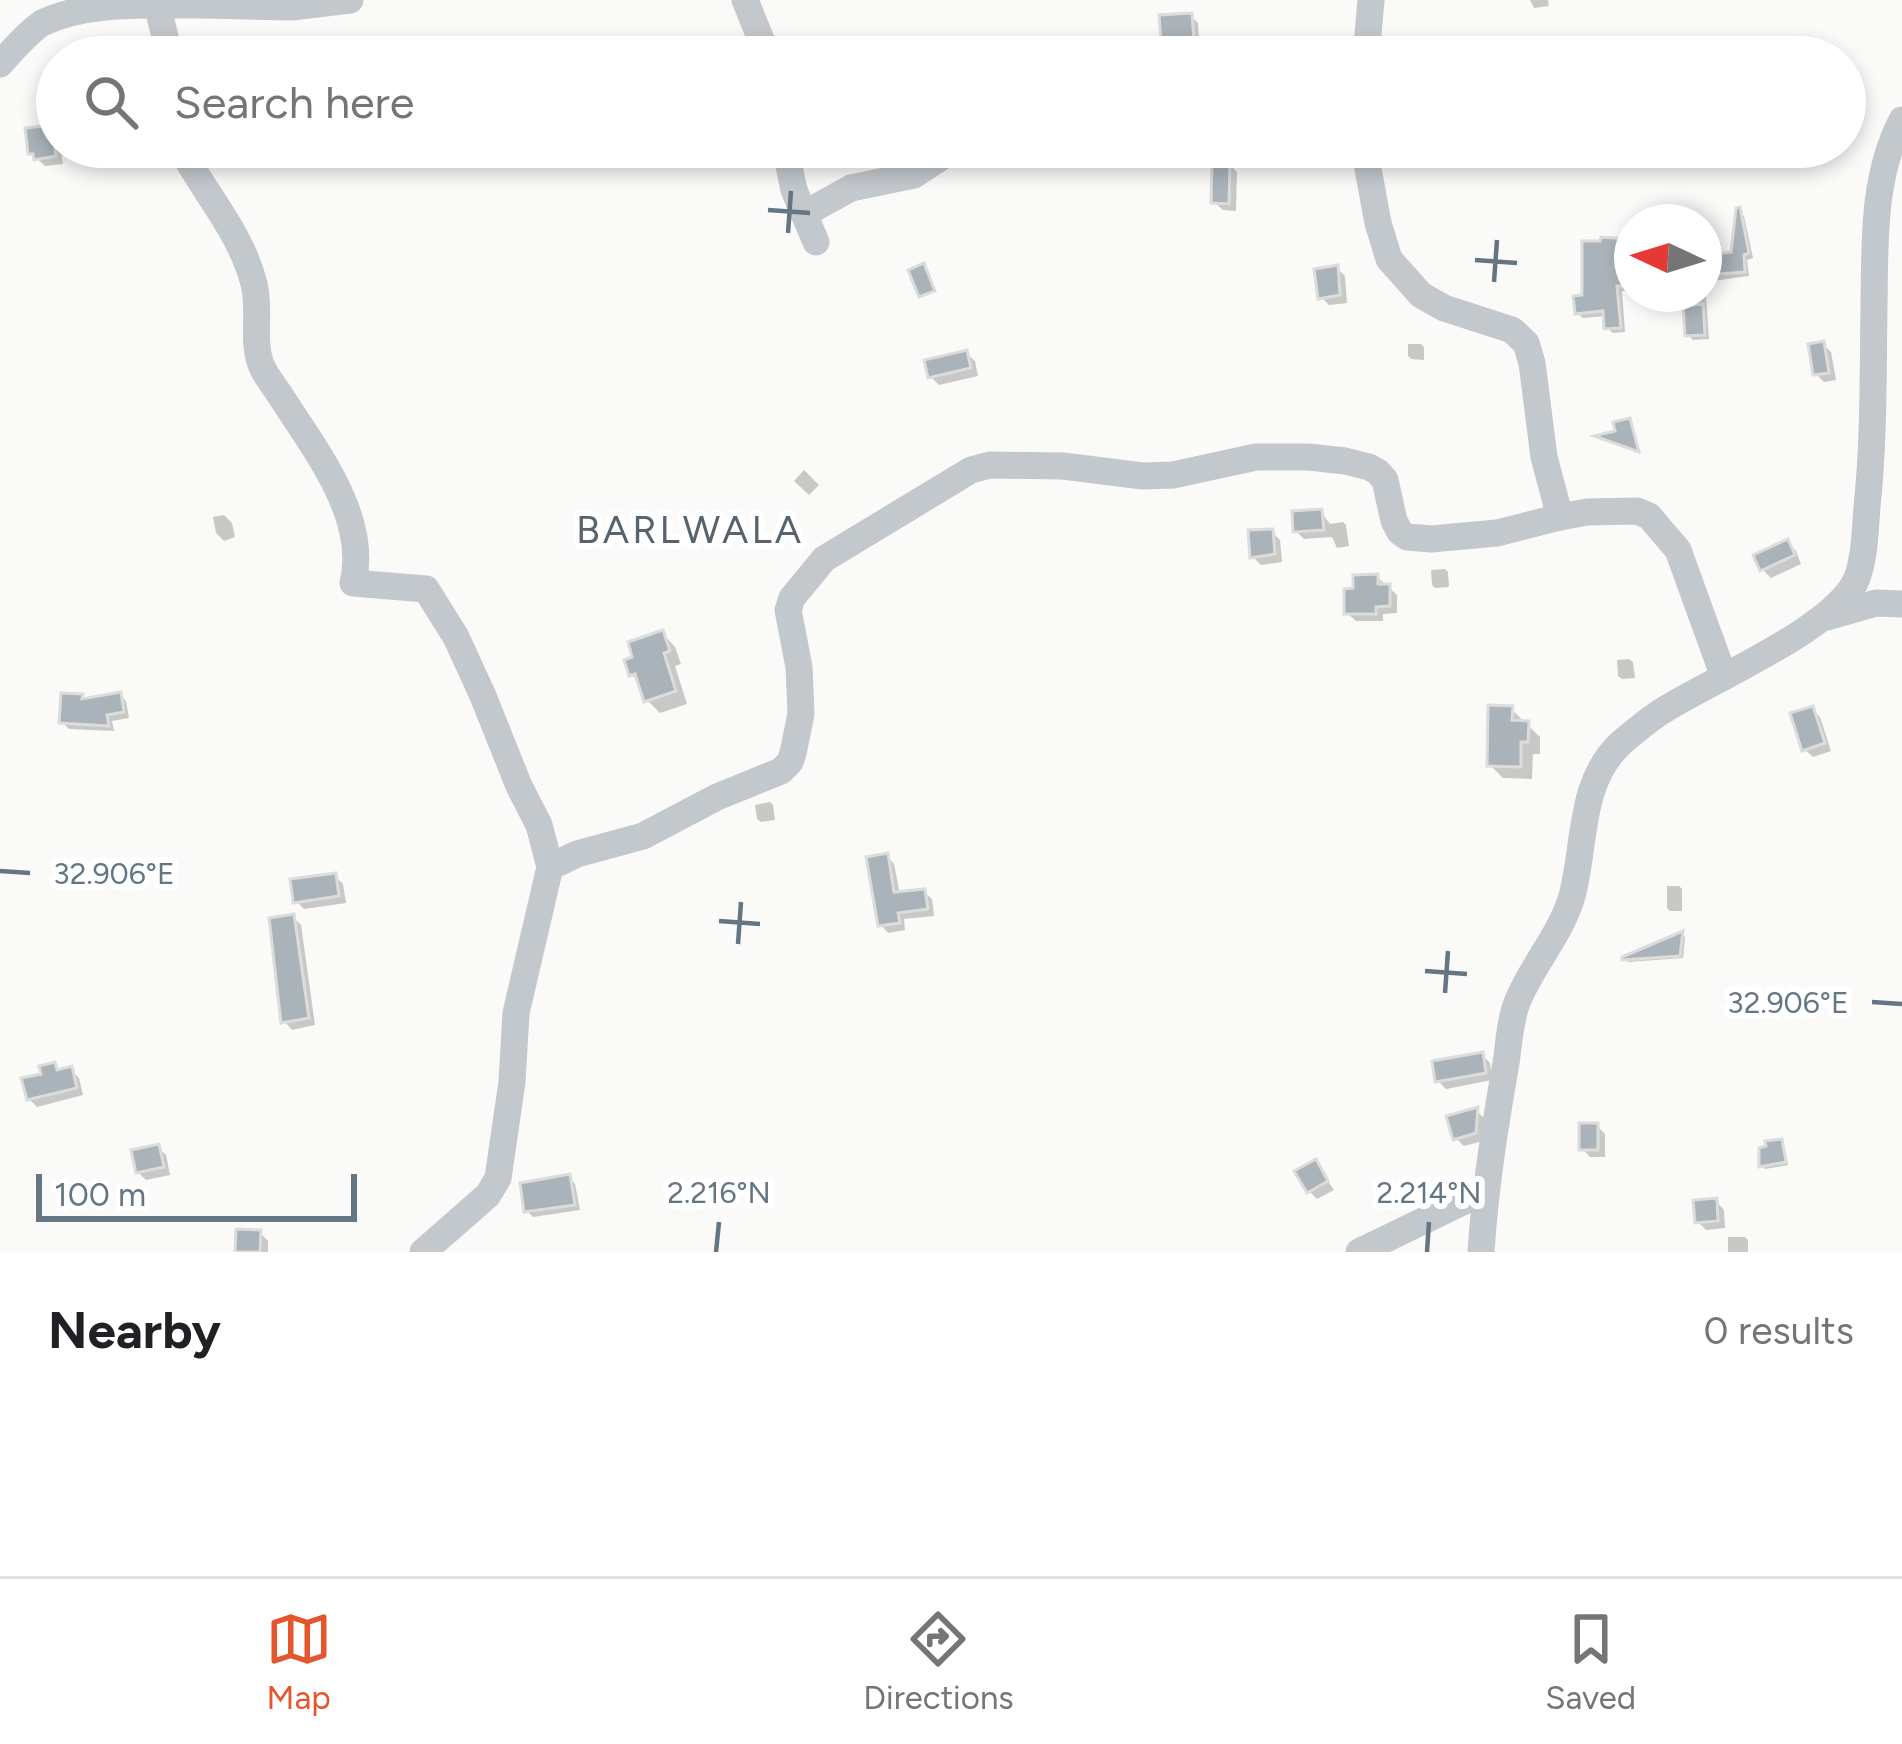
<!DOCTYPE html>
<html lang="en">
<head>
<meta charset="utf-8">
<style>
  body { margin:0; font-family:Figtree,sans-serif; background:#f6f6f6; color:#202124 }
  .compass { position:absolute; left:1614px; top:204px; width:108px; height:108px; border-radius:50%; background:#fff; box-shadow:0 6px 18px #0003; rotate:274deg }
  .scale { position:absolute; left:36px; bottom:30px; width:321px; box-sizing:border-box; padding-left:12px; border:6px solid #657683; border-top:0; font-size:33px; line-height:42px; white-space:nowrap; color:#657683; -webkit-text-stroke:9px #fff; paint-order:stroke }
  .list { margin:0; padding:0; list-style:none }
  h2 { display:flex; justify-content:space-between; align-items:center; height:156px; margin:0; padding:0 48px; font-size:51px }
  h2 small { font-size:39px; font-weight:400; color:#757577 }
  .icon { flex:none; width:66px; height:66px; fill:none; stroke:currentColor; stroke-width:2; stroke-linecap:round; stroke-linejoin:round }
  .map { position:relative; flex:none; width:1902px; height:1252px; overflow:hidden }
  .search { position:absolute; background:#fff; box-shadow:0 6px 18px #0003; left:36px; right:36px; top:36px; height:132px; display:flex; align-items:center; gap:30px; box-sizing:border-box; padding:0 42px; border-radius:66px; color:#757577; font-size:45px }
  .sheet { height:324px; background:#fff }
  nav { display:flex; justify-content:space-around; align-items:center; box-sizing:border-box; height:168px; border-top:3px solid #e0e0e0; background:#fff; font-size:33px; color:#757577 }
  nav a { display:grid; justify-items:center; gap:6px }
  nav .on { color:#e4572e }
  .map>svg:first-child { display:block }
</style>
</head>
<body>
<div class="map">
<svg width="1902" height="1252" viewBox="0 0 1902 1252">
  <rect width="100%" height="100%" fill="#fafaf8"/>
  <!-- shadow -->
  <g fill="#0003">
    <path d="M1530 0H1548L1549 6 1534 8Z"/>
    <path d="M1191 16 1198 23 1200 57H1182Z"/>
    <path d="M51 128 57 134V147H60L63 164 45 166 31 153Z"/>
    <path d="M1229 164 1237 172 1236 211 1223 210 1214 202Z"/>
    <path d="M1739 211 1744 216 1753 258 1747 260 1749 276 1705 282 1709 339 1693 340 1688 335 1686 294H1704V259L1734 254Z"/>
    <path d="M1627 242 1632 247V263H1629V291H1622L1625 332 1613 333 1607 328 1606 316 1583 318 1577 313 1585 298Z"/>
    <path d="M1337 268 1345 276 1347 303 1329 305 1321 297Z"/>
    <path d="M1408 344H1421L1424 347V360L1411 359 1408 356Z"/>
    <path d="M1823 344 1831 352 1836 380 1824 382 1816 374Z"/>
    <path d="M966 353 975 361 978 376 939 385 931 377Z"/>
    <path d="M804 470 819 485 809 495 794 481Z"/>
    <path d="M1321 512 1330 524 1343 522 1346 525 1349 546 1337 548 1332 537 1304 539 1296 531Z"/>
    <path d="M224 515 232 523 235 537 224 541 216 533 213 517Z"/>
    <path d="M1272 532 1280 540 1282 562 1261 565 1253 557Z"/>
    <path d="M1788 543 1796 551 1801 564 1771 578 1763 570Z"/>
    <path d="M1445 569 1448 572 1449 587 1435 588 1432 585 1431 570Z"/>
    <path d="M1377 577 1397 595V613L1383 614V621H1356L1347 613Z"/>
    <path d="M663 634 675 647 681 664 675 666 687 704 660 713 647 700 642 685 631 674Z"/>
    <path d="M1629 659 1633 662 1635 678 1622 679 1618 676 1617 660Z"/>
    <path d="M120 695 126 701 129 718 112 721 114 731 69 729 62 722 81 697 86 702Z"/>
    <path d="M1511 709 1540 737V754H1533L1532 779 1503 778 1490 765Z"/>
    <path d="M1812 709 1820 717 1831 751 1813 757 1804 749Z"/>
    <path d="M770 802 773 805 775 820 761 822 757 819 755 805Z"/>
    <path d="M887 856 894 864 900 895 924 892 932 899 934 916 904 919 905 930 888 933 881 925Z"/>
    <path d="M335 876 343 884 346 903 304 909 296 901Z"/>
    <path d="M1667 886H1679L1682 889V911H1670L1667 908Z"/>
    <path d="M293 917 301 925 315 1025 292 1030 284 1021Z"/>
    <path d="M1682 935 1685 937 1683 958 1628 962 1625 959Z"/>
    <path d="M1482 1055 1490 1063 1492 1080 1446 1089 1438 1081Z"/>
    <path d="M54 1065 61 1072 71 1070 79 1078 83 1095 37 1107 29 1099Z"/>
    <path d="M1477 1111 1484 1118 1483 1141 1464 1146 1456 1138Z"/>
    <path d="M1597 1126 1605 1134V1157H1590L1582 1148Z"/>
    <path d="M1781 1142 1784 1145 1788 1165 1765 1169 1762 1166Z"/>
    <path d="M158 1147 166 1155 170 1175 146 1180 138 1172Z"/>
    <path d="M1315 1163 1334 1190 1317 1199 1309 1191Z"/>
    <path d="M569 1177 575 1184 580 1210 533 1217 526 1210Z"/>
    <path d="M1716 1201 1724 1210 1725 1228 1706 1230 1698 1222Z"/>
    <path d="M239 1232 260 1233 268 1241V1252H238Z"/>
    <path d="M1728 1237H1745L1748 1240V1252H1728Z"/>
  </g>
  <!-- building -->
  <g fill="#aab3b9" stroke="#dcdcda" stroke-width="3">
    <path d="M1192 13 1195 57H1162L1159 15Z"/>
    <path d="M52 125 56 156 34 160 33 154H28L25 128Z"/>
    <path d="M1212 160 1230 161 1229 204 1211 203Z"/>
    <path d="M1740 207 1749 253 1744 255 1745 272 1704 275V256L1731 252 1736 208Z"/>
    <path d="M1601 237 1628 239 1627 258H1624V286H1617L1621 328 1604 329 1603 311 1575 314 1573 296 1582 295V241H1600Z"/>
    <path d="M924 263 935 291 919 297 908 270Z"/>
    <path d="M1338 265 1340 295 1318 299 1314 269Z"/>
    <path d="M1703 304 1705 335 1685 336 1683 306Z"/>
    <path d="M1824 341 1829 373 1813 375 1808 344Z"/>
    <path d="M967 350 971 368 928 378 924 360Z"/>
    <path d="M1630 418 1639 452 1594 436 1615 431 1613 422Z"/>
    <path d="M1322 509 1324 530 1293 532 1292 511Z"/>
    <path d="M1273 529 1275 554 1250 558 1248 530Z"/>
    <path d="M1788 539 1795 555 1760 571 1753 555Z"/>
    <path d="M1378 574V584H1390V606L1376 607V614H1344V589L1353 588V575Z"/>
    <path d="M663 630 670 651 664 653 676 691 644 702 635 674 629 676 624 660 632 657 628 642Z"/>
    <path d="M121 692 124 712 107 715 109 726 59 723 61 693 83 694 82 699Z"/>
    <path d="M1488 705 1513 706 1512 720 1529 721 1528 742H1521V767L1487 766Z"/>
    <path d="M1813 706 1825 743 1802 751 1790 713Z"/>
    <path d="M888 853 894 892 925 889 928 909 898 913 900 923 878 926 866 857Z"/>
    <path d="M336 873 339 896 293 903 290 879Z"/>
    <path d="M294 914 309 1018 281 1023 269 918Z"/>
    <path d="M1683 931 1680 956 1622 960V957Z"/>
    <path d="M1483 1052 1486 1073 1435 1082 1432 1061Z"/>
    <path d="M55 1062 57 1070 72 1066 77 1088 27 1100 21 1078 41 1074 39 1066Z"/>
    <path d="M1478 1107 1476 1133 1453 1140 1446 1116Z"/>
    <rect x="1579" y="1123" width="19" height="27"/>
    <path d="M1782 1139 1786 1162 1759 1167V1148L1766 1146 1765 1141Z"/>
    <path d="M159 1144 164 1167 136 1173 131 1150Z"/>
    <path d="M1316 1159 1328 1181 1307 1193 1294 1171Z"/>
    <path d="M570 1174 575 1205 524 1212 520 1183Z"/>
    <path d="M1717 1198 1718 1221 1695 1223 1693 1200Z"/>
    <path d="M236 1229 261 1230 260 1252H235Z"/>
  </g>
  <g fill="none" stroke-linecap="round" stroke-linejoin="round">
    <!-- minor -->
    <g stroke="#c3c8cc" stroke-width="27">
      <path d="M745 0 768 57"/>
      <path d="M157 4 170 57"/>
      <path d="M204 5 292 7 350 0"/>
      <path d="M1366 57 1371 0"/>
      <path d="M0 64C13 50 26 34 42 23 90 0 151 6 204 5L206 0"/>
      <path d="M180 147C205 194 241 232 254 284 261 310 251 342 262 367 267 378 276 388 282 398 315 450 369 517 353 583L426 589 456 637 483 696 519 786 539 825 550 867"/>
      <path d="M785 147 794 190 816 242"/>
      <path d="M1041 147 1090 150 1194 147"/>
      <path d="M1241 147H1364"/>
      <path d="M1364 147 1378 223 1389 259 1421 295 1444 308 1512 330 1526 343 1532 363 1544 457 1560 517 1587 512 1637 511 1649 516 1678 550 1724 677"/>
      <path d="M804 214 851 188 914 175 946 154 970 147"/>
      <path d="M1827 617 1876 603 1902 604"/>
      <path d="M423 1252 488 1195 498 1178 512 1082 516 1013 550 867 577 854 643 836 717 797 781 771 790 762 793 753 801 714 799 667 788 610 792 598 824 559 971 470 990 465 1063 466 1143 476 1173 475 1256 457H1309L1345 461 1369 467 1378 472 1385 480 1394 521 1400 532 1407 537 1431 539 1497 533 1560 517"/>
      <path d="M1359 1252 1485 1191"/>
      <path d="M1481 1252C1485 1188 1495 1126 1506 1063 1509 1043 1510 1019 1518 1000 1533 964 1561 934 1572 896 1586 844 1578 783 1621 743 1634 732 1649 719 1664 710 1711 680 1838 627 1857 578 1865 556 1865 530 1867 507 1874 440 1873 373 1874 307 1875 244 1872 177 1902 120"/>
    </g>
  </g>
  <!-- ticks -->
  <path fill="none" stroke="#657683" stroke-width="4.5" d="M768 210 810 213M788 233 791 191M1475 260 1517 263M1494 282 1497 240M0 871 30 873M719 921 760 924M738 944 741 902M1425 971 1467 974M1445 993 1448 951M1872 1002 1902 1004M716 1252 719 1222M1427 1252 1429 1222"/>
  <g text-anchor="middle" stroke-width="12" stroke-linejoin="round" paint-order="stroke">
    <!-- quarter labels -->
    <g font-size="39" letter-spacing="3" fill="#57646e" stroke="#fff">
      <text x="690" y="543">BARLWALA</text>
    </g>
  </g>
  <g font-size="30" text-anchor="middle" fill="#657683" stroke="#fff" stroke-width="12" stroke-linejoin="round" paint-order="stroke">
    <text x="114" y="884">32.906°E</text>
    <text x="1788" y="1013">32.906°E</text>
    <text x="719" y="1203">2.216°N</text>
    <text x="1429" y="1203">2.214°N</text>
  </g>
</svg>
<svg class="compass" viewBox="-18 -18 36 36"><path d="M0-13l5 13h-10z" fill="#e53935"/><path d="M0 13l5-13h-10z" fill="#757577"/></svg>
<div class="scale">100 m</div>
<div class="search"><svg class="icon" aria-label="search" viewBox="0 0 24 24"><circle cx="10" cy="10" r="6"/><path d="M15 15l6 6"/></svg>Search here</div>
</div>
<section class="sheet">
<h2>Nearby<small>0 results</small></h2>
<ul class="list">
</ul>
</section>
<nav>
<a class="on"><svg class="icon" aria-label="map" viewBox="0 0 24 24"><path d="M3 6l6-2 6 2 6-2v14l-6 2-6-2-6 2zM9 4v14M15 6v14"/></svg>Map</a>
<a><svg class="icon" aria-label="directions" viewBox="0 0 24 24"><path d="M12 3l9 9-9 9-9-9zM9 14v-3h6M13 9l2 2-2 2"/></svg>Directions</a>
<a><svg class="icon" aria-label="saved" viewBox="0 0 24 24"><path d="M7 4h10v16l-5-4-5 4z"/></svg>Saved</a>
</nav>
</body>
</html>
